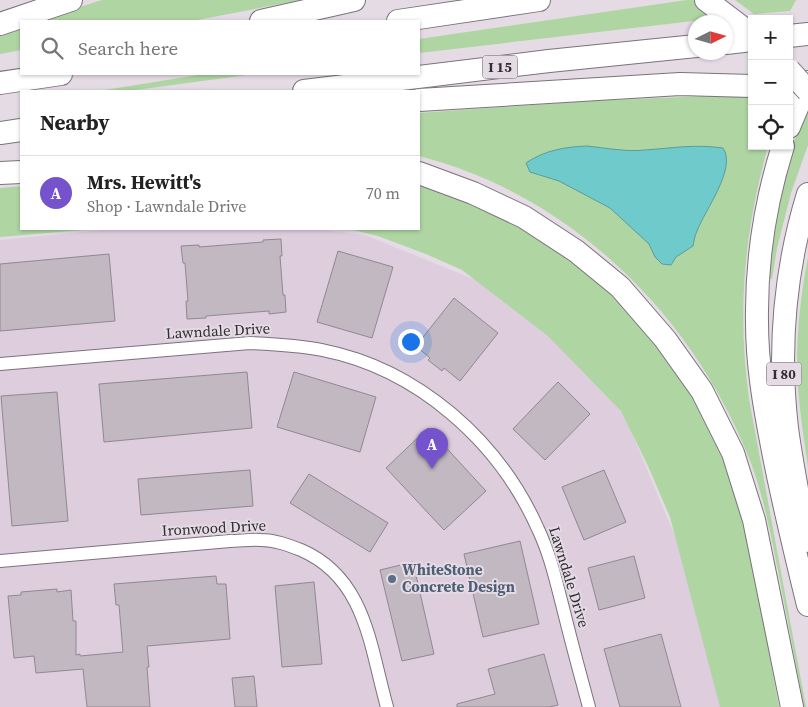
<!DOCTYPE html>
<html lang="en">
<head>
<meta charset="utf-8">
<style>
  body { margin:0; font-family:"Source Serif 4",serif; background:#f6f6f6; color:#222 }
  .controls { position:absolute; right:15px; top:15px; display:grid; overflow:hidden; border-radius:0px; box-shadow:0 1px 4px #0004 }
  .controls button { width:45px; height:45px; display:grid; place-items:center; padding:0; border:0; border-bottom:1px solid #e0e0e0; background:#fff; color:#222; font:25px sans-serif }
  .compass { position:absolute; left:688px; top:15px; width:45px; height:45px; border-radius:50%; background:#fff; box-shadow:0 1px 4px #0004; rotate:85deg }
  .you { position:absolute; left:410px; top:341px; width:18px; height:18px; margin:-12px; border:4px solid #fff; border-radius:50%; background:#1a73e8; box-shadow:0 0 0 8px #1a73e833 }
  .badge { display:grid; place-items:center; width:32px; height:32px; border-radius:50%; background:#7453cd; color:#fff; font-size:16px; font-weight:700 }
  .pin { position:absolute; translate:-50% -41px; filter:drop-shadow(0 1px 2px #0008) }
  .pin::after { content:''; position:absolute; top:26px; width:18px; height:15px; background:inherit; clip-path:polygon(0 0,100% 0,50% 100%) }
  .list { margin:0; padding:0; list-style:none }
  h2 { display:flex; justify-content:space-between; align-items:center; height:65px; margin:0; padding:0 20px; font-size:21px }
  h2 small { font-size:16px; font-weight:400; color:#767676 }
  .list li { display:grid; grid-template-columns:32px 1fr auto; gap:15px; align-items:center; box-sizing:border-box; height:75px; padding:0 20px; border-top:1px solid #e0e0e0 }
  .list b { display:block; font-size:19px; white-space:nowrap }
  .list p { margin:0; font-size:16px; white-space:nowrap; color:#767676 }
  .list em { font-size:16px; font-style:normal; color:#767676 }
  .icon { flex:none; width:28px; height:28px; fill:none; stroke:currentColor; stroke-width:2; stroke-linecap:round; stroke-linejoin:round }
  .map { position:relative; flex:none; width:808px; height:707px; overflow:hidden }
  .search { position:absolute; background:#fff; box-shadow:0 1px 4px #0004; left:20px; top:20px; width:400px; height:55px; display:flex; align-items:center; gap:12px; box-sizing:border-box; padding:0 18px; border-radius:0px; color:#767676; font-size:19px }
  .panel { position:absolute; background:#fff; box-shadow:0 1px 4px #0004; left:20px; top:90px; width:400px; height:140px; border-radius:0px }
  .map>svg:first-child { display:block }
</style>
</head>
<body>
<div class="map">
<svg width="808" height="707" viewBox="0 0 808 707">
  <rect width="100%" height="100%" fill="#e4dbe4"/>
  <!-- built -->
  <path fill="#ddcddd" d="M114 229H314L365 235 530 302 622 410 682 553 729 707H0V240Z"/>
  <!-- green -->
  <g fill="#aed5a2">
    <path d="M102 0H301L192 21H35Z"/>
    <path d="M687 0H693L719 18 419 53V39Z"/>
    <path d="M735 0H796L790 11 754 14Z"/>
    <path d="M21 25V50L0 54V32Z"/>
    <path d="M204 74H254L128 91H99Z"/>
    <path d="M752 94V146H768C744 234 737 309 749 399L806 707H804C796 665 788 623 780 581 772 541 765 501 751 463 695 317 572 195 419 156V113L590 101Z"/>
    <path d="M808 107V145L791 193 777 248 772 279H766C769 253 774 228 779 203 786 169 793 138 808 107Z"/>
    <path d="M419 180 542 238 617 298 647 331 685 384 714 436 738 500 750 549 779 707H720L670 517 648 466 621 411 548 336 462 270 426 254 378 236 349 229H419Z"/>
    <path d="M21 186V229H95L0 237V188Z"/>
    <path d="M808 257V467C804 440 800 414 798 387 795 343 800 299 808 257Z"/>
  </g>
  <!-- water -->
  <path fill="#6fcacb" stroke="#5c9b9d" d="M587 146C606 148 626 152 645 150 674 148 694 144 723 148 737 168 705 210 697 231 695 235 694 241 693 246L676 257 671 265 662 264 655 257 649 244 610 208 559 181 530 172 526 163C545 150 565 147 587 146Z"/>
  <!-- building -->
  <g fill="#c1b8c1" stroke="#918891">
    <path d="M281 239 282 256H280L283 295H285L286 312 269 314V311L206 316V318L187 319 186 301H188L185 263H183L181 246 199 245V247L263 242V240Z"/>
    <path d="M338 251 393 267 372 338 317 322Z"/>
    <path d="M109 254 115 321 0 331V264Z"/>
    <path d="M454 298 498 333 460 381 444 368 442 371 428 360 430 358 416 346Z"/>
    <path d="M247 372 252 428 104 442 99 384Z"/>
    <path d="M294 372 376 397 360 452 277 427Z"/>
    <path d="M558 382 590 414 545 460 513 429Z"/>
    <path d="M57 392 68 521 12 526 1 396Z"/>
    <path d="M428 428 486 491 444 530 386 468Z"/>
    <path d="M250 470 253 506 141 515 138 479Z"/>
    <path d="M604 470 626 522 584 540 562 487Z"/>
    <path d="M309 474 388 523 370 552 290 503Z"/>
    <path d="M520 541 539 624 483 637 464 554Z"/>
    <path d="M634 556 645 598 599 610 588 568Z"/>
    <path d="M413 562 434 654 402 661 380 570Z"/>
    <path d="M216 576 217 584H226L230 639 147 646 149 667H147L150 707H87L83 669 36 673 34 656 14 658 8 596 21 595V592L57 589V592L71 590 73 621H76V655L80 654V656L123 652 119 605H116L114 584Z"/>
    <path d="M314 582 322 664 282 667 275 586Z"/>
    <path d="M661 634 681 707H620L604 649Z"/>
    <path d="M544 654 558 705 549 707H457V704L495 694 488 669Z"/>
    <path d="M254 676 257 707H235L232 678Z"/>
  </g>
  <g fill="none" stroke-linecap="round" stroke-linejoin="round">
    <defs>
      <g id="minor">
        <path d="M0 364 250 343C274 344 298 345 322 350 418 369 499 441 538 529 550 554 556 581 563 608 571 641 580 674 589 707"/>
        <path d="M0 561 230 541C240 541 251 539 261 540 275 540 288 545 301 550 366 578 370 647 387 707"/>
      </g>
      <g id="motorway">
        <path d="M706 0 752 35"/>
        <path d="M261 21 354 0"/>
        <path d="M398 21 539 0"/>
        <path d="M0 24 71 0"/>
        <path d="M789 36 808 34"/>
        <path d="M726 43 752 40"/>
        <path d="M0 83 61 74"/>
        <path d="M304 91 549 61 696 46"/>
        <path d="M419 100 680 84 752 86"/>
        <path d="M789 127 808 82"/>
        <path d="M0 133 21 130"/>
        <path d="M783 146C765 203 756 262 757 322 757 364 764 405 772 446 782 499 795 552 808 605"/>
        <path d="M0 173 21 172"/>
        <path d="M419 173 473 193 524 217 576 251 620 287 665 339 702 391 733 453 754 520 792 707"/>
        <path d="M806 541C800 503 792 466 787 428 778 350 785 269 808 194"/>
      </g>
    </defs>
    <!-- minor casing -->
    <use href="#minor" stroke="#7b737b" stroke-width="14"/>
    <!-- motorway casing -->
    <use href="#motorway" stroke="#7b737b" stroke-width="24"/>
    <!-- minor -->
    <use href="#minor" stroke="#fff" stroke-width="12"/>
    <!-- motorway -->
    <use href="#motorway" stroke="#fff" stroke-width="22"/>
    <defs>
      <path id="motorway-bridge" d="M789 70 808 91"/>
    </defs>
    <!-- motorway-bridge casing -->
    <use href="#motorway-bridge" stroke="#7b737b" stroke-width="24" stroke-linecap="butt"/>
    <!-- motorway-bridge -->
    <use href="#motorway-bridge" stroke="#fff" stroke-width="22"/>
  </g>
  <!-- markers -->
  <circle fill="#5c6f8a" stroke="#e4dbe4" stroke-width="2" cx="392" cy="579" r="5"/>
  <g text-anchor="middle" stroke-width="4" stroke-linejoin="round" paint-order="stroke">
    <!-- shield labels -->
    <g fill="#e4dbe4" stroke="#676167" stroke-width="1">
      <rect x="482.5" y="55.5" width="35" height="23" rx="4"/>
      <rect x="766.5" y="362.5" width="35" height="23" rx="4"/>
    </g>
    <g font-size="14" font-weight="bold" fill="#312d31">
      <text x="500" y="72">I 15</text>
      <text x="784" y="379">I 80</text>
    </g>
    <!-- street labels -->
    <g font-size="15" fill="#312d31" stroke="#e4dbe4">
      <text transform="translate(218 331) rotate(-3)" y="5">Lawndale Drive</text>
      <text transform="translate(214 528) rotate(-3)" y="5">Ironwood Drive</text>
      <text transform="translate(569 577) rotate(73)" y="5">Lawndale Drive</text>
    </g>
    <!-- service labels -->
    <g font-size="15" font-weight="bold" fill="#4e5e75" stroke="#e4dbe4" text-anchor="start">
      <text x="402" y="575">WhiteStone<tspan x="402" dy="17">Concrete Design</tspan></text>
    </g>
  </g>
</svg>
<div class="controls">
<button>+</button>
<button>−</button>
<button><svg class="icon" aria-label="locate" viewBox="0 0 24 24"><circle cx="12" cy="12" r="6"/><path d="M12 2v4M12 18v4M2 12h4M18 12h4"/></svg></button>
</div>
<svg class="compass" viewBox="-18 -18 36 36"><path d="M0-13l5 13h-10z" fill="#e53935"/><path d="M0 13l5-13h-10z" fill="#767676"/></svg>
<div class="you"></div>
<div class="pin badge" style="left:432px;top:469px">A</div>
<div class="search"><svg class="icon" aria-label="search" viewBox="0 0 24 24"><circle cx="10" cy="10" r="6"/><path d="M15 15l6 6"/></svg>Search here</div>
<section class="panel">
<h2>Nearby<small></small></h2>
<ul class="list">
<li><span class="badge">A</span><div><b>Mrs. Hewitt's</b><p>Shop · Lawndale Drive</p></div><em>70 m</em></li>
</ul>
</section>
</div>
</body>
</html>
